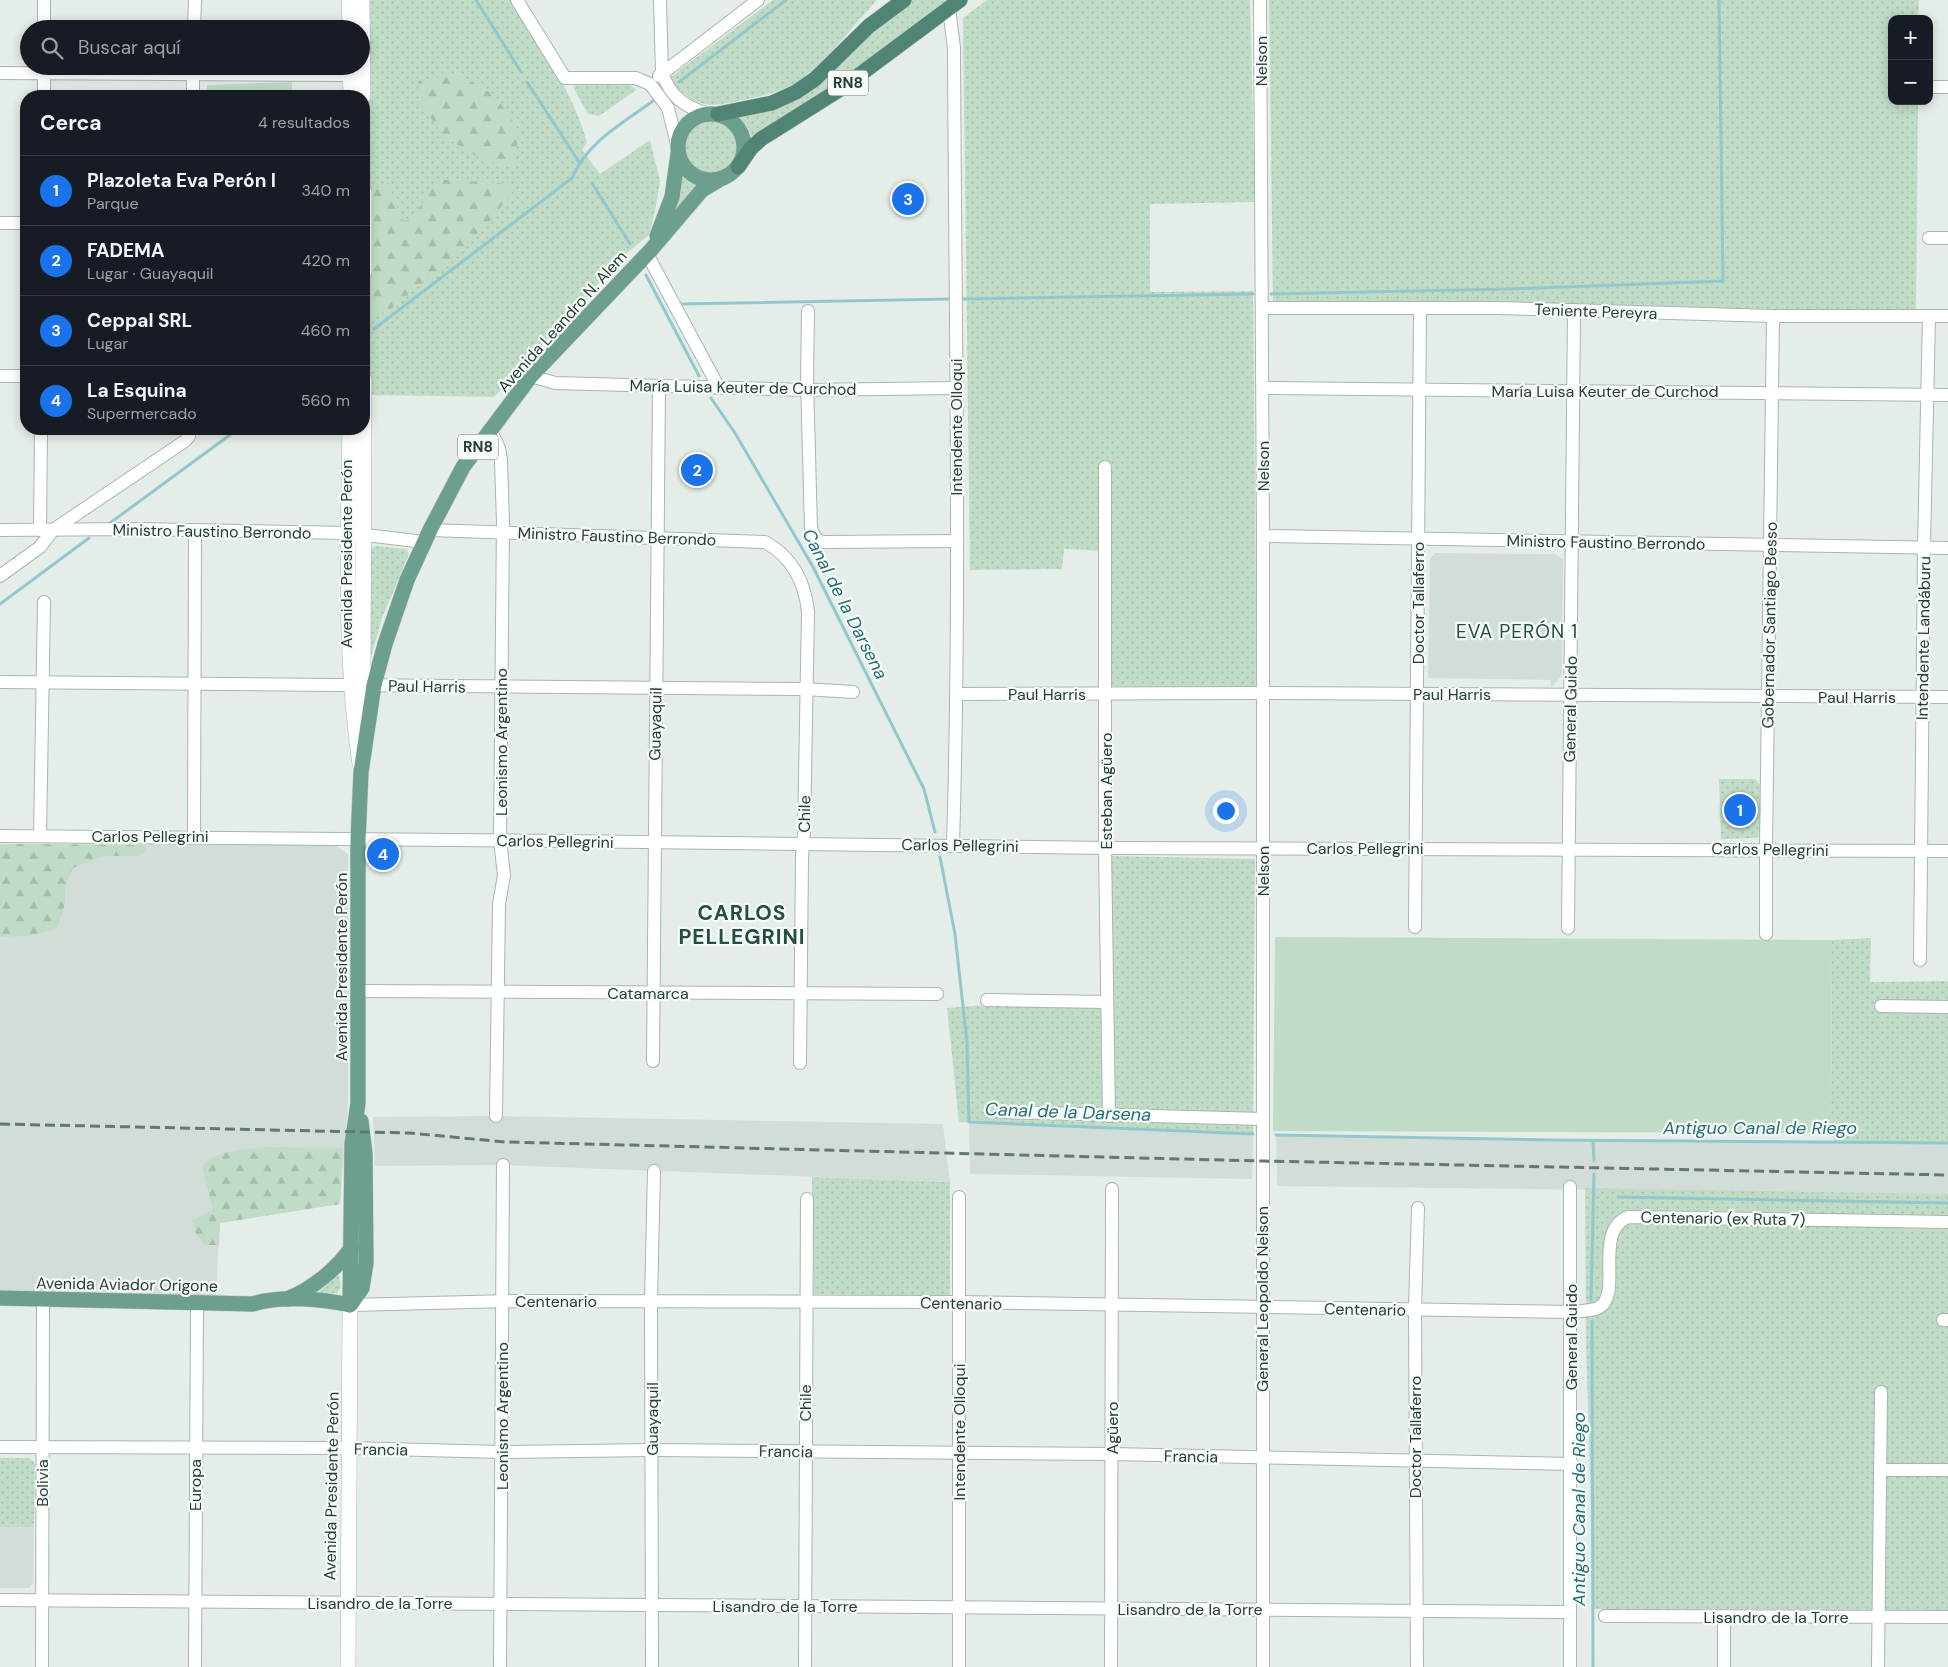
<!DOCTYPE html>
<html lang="es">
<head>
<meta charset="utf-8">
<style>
  body { margin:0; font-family:"DM Sans",sans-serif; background:#20242c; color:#f1f3f6 }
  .controls { position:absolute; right:15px; top:15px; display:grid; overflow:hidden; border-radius:10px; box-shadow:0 2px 12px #0003 }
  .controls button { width:45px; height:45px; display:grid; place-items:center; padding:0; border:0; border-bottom:1px solid #363941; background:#171b24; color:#f1f3f6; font:25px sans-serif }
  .you { position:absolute; left:1225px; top:810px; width:18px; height:18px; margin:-12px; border:4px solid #fff; border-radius:50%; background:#1a73e8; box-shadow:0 0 0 8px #1a73e833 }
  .badge { display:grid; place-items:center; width:32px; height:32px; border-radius:50%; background:#1a73e8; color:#fff; font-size:16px; font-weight:700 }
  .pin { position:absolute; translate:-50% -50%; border:2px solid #fff; box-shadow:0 1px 5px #0006 }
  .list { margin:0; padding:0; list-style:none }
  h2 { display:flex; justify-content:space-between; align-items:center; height:65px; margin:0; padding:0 20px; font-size:21px }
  h2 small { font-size:16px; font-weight:400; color:#9ea1a6 }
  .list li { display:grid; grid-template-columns:32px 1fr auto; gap:15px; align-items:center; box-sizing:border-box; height:70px; padding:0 20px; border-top:1px solid #363941 }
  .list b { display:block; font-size:19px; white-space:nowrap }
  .list p { margin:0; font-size:16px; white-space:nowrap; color:#9ea1a6 }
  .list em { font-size:16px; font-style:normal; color:#9ea1a6 }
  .icon { flex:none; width:28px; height:28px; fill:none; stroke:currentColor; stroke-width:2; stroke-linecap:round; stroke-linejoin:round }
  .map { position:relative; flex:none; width:1948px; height:1667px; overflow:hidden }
  .search { position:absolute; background:#171b24; box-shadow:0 2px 12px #0003; left:20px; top:20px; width:350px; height:55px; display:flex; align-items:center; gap:12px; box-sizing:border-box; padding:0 18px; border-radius:28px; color:#9ea1a6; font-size:19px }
  .panel { position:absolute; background:#171b24; box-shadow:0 2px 12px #0003; left:20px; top:90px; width:350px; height:345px; border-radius:20px }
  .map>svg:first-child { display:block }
</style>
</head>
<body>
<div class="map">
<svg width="1948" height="1667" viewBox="0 0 1948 1667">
  <defs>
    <pattern id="green-dots" width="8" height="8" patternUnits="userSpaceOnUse" patternTransform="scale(1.25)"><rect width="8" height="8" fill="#c0dcc6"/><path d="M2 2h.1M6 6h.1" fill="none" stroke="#a5beab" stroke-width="1.8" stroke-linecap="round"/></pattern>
    <pattern id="forest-firs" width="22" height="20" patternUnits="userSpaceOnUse" patternTransform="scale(1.25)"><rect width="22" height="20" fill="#c0dcc6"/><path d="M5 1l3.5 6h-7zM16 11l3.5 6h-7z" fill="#a5beab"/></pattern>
  </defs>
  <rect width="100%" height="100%" fill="#e5ede9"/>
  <!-- built -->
  <g fill="#d3ddd8">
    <path d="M1435 553 1539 554H1554L1563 559 1562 676 1551 687V680L1428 678 1430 558Z"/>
    <path d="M0 844 335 845 348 854V1100L340 1204 220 1223 216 1296 0 1290Z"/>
    <path d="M496 1116 943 1124 950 1182 503 1165 375 1166 373 1117Z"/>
    <path d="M969 1122 1253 1134 1252 1179 970 1174Z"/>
    <path d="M1276 1135 1552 1140 1948 1143V1194L1277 1186Z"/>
    <path d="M0 1527H34L33 1583 29 1588H0Z"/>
  </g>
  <!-- green -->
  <g fill="url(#green-dots)">
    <path d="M369 0H512C539 45 573 91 587 142L582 150 600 174 650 140 660 181 655 211 649 235 627 253 494 397 369 395Z"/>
    <path d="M773 0H877C854 25 824 64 797 82 781 92 761 96 743 100 704 109 697 107 668 79Z"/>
    <path d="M912 0H947L824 93 752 138 748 128 739 116 765 111Z"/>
    <path d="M987 0H1250L1255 202 1150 204V292L1253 291 1257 688 1106 686 1105 551 1064 549 1062 569 970 570 963 18Z"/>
    <path d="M1269 0H1919L1918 19H1892V101H1918L1916 311 1273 301Z"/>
    <path d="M577 84 631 85 636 90 599 116 588 114 573 87Z"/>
    <circle cx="710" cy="146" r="27"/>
    <path d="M681 175 701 187 667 228Z"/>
    <path d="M376 546 406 549 409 554 382 618 371 657 369 656V549Z"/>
    <path d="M1719 779H1755L1760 785V836L1756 838 1721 839Z"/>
    <path d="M1111 856 1255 859 1253 1134 959 1122 947 1008 986 1005 1113 1008Z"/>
    <path d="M1871 938 1870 982 1948 981V1143L1835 1142 1831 1133 1832 940Z"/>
    <path d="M812 1177 950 1182V1296L814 1294Z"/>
    <path d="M1585 1188 1948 1194V1610L1594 1609 1586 1341Z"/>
    <path d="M339 1275 341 1287 337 1293 316 1294Z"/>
    <path d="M0 1458H29L35 1463 34 1527H0Z"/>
  </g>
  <!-- forest -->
  <g fill="url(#forest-firs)">
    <path d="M453 75C491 87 499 99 519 131L513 167 484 161 447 138 421 106 418 81Z"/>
    <path d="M436 179 499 183 516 188 477 237 391 309 372 317 369 302V192L388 183 403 221 413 219Z"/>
    <path d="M0 844 141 845 147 849 139 856H104L73 868 65 887V904L57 929 28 936 0 937Z"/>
    <path d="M264 1147 343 1148 340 1204 220 1223 219 1245H205L195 1232 193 1220 213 1210 202 1166C216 1150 244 1150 264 1147Z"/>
  </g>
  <!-- pitch -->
  <g fill="#c0dcc6">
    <path d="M292 82V96H207V85Z"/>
    <path d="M1275 937 1832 940 1831 1133 1273 1131Z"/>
  </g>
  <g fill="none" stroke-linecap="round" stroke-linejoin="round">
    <!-- stream -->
    <g stroke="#92c8cd" stroke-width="3">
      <path d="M476 0 521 72"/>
      <path d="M527 82 579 162"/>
      <path d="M679 82 786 0"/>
      <path d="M592 183 630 244"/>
      <path d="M646 275 699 376"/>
      <path d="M1271 294 1508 289 1723 281 1719 0"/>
      <path d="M961 299 1253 294"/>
      <path d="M682 304 950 299"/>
      <path d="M374 329 572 178C587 142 623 123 653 101"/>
      <path d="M711 398 735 433 813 567 924 789 935 832"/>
      <path d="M110 523 238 429"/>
      <path d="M0 604 89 538"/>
      <path d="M940 857 955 934 967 1042 969 1122 1253 1134"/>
      <path d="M1276 1135 1552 1140 1948 1143"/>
      <path d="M1593 1141 1594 1161"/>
      <path d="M1618 1197 1948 1203"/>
      <path d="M1591 1300 1594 1174"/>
      <path d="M1592 1321 1593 1667"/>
    </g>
    <defs>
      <g id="minor">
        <path d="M517 0 565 78H636L650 84 668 108 677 144"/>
        <path d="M660 0 662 73C671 97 684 107 709 114"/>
        <path d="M1260 0 1263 536V1667"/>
        <path d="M949 9 954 48C955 313 961 579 953 845"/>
        <path d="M44 29V0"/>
        <path d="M194 29 195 0"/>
        <path d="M0 73 360 75"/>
        <path d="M659 76 758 0"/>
        <path d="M1931 87H1948"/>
        <path d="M44 96V66"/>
        <path d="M193 96V66"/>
        <path d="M0 223H26"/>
        <path d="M1929 238H1948"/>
        <path d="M647 254 719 388"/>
        <path d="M1262 308H1497L1773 316H1948"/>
        <path d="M808 311 807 379 811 529 816 539 823 542 956 541"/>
        <path d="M0 376H26"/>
        <path d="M531 376 555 383 807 390 956 388"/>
        <path d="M1263 388 1948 395"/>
        <path d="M490 429 499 448 501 460 503 522 500 840 504 875 499 904 496 1116"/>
        <path d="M1105 467V848L1109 1116"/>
        <path d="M0 530 139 529 349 533 424 542"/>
        <path d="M40 530 41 429"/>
        <path d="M430 530 765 542C792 557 805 582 808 612L804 832 802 857 800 1063"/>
        <path d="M1263 536 1948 548"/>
        <path d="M0 576 40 547 53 530 185 441 189 436V429"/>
        <path d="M0 682 805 689 853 692"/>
        <path d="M957 694 1263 693 1948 697"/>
        <path d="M0 836C369 837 737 844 1106 848 1387 851 1667 848 1948 851"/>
        <path d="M40 836 44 602"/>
        <path d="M194 836 195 531"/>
        <path d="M1415 927 1420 308"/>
        <path d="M1568 928 1574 310"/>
        <path d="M1766 934V848L1773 316"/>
        <path d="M1920 960 1924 547 1929 316"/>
        <path d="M359 991 937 994"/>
        <path d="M987 1000 1107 1002"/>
        <path d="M1881 1006 1948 1007"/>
        <path d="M653 1061 659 386"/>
        <path d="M1003 1112 1263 1119"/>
        <path d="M1570 1187V1667"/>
        <path d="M350 1305 515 1301 959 1302 1571 1312C1579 1311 1591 1311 1598 1308 1624 1296 1592 1232 1628 1217L1948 1222"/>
        <path d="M1943 1320H1948"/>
        <path d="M0 1447 349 1448 502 1452 652 1450 1112 1454 1572 1464"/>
        <path d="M1880 1470H1948"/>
        <path d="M0 1600 1569 1612"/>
        <path d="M1605 1616 1948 1617"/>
        <path d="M42 1667 43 1299"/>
        <path d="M195 1667 197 1303"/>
        <path d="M500 1667 503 1165"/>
        <path d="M652 1667 651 1301 654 1171"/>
        <path d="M805 1667 807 1199"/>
        <path d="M959 1667V1197"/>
        <path d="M1111 1667 1112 1189"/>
        <path d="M1417 1667 1415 1309 1418 1208"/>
        <path d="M1724 1667V1616"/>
        <path d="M1878 1667 1881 1392"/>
      </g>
      <g id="secondary">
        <path d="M349 0 350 29"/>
        <path d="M362 0 363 96"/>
        <path d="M350 66 351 96"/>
        <path d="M364 192V272"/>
        <path d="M364 380 363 685 365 724"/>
        <path d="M350 429C348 540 344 654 360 764"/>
        <path d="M348 1667 350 1305"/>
      </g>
      <g id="primary">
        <circle cx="711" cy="147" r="33"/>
        <path d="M657 236 672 197 678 154"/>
        <path d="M0 1298 253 1304C279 1295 324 1299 350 1305"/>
        <path d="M287 1299C312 1289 337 1269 352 1247"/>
        <path d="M351 1304 362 1288 366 1263 365 1154 361 1121"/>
        <path d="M350 1305 352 1144 358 1103V840L361 772 374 685 385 644 407 580 430 530 463 467 531 376 650 251 702 190 722 178"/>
      </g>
      <g id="trunk">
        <path d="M718 114 772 103 796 92 815 79 869 26 904 0"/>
        <path d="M738 167 751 148 761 139 839 90 960 0"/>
      </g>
    </defs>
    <!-- minor casing -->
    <use href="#minor" stroke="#a8b5b0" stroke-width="14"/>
    <!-- secondary casing -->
    <use href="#secondary" stroke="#a4b8b0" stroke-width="16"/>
    <!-- primary casing -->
    <use href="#primary" stroke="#c2c9c7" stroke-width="16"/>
    <!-- trunk casing -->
    <use href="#trunk" stroke="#c2c9c7" stroke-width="16"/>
    <!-- minor -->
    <use href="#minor" stroke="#fff" stroke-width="12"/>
    <!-- secondary -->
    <use href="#secondary" stroke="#fff" stroke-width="15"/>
    <!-- primary -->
    <use href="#primary" stroke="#6d9f8f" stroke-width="15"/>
    <!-- trunk -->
    <use href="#trunk" stroke="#508474" stroke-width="15"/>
    <!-- rail -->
    <path stroke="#607971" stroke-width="3" stroke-dasharray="10 5" stroke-linecap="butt" d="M0 1124 410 1133 505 1142 1263 1161 1948 1175"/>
  </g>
  <g text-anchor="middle" stroke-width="4.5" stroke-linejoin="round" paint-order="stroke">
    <!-- shield labels -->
    <g fill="#f6faf7" stroke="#647670" stroke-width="1">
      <rect x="828" y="70.5" width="40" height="25" rx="4"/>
      <rect x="458" y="434.5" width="40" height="25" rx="4"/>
    </g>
    <g font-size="15" font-weight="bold" fill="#253e36">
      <text x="848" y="88">RN8</text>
      <text x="478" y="452">RN8</text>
    </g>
    <!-- street labels -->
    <g font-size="16" fill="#253e36" stroke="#f6faf7">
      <text transform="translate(1261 61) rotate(-90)" y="6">Nelson</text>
      <text transform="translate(1596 311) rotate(2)" y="6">Teniente Pereyra</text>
      <text transform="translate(562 321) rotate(-48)" y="6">Avenida Leandro N. Alem</text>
      <text transform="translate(743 387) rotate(1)" y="6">María Luisa Keuter de Curchod</text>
      <text x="1605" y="397">María Luisa Keuter de Curchod</text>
      <text transform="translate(956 427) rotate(-90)" y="6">Intendente Olloqui</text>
      <text transform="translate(1263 466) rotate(-90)" y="6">Nelson</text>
      <text transform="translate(212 531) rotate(1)" y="6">Ministro Faustino Berrondo</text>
      <text transform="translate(617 536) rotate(2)" y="6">Ministro Faustino Berrondo</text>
      <text transform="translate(1606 542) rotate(1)" y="6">Ministro Faustino Berrondo</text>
      <text transform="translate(346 554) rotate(-90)" y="6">Avenida Presidente Perón</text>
      <text transform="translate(1418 603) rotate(-90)" y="6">Doctor Tallaferro</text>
      <text transform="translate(1769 625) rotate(-89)" y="6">Gobernador Santiago Besso</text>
      <text transform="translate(1923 638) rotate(-89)" y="6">Intendente Landáburu</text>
      <text transform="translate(427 686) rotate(1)" y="6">Paul Harris</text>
      <text x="1047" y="700">Paul Harris</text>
      <text x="1452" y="700">Paul Harris</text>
      <text x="1857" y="703">Paul Harris</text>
      <text transform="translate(1570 709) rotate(-89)" y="6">General Guido</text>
      <text transform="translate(655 724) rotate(-89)" y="6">Guayaquil</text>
      <text transform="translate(501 742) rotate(-90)" y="6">Leonismo Argentino</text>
      <text transform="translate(1106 791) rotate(-90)" y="6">Esteban Agüero</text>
      <text transform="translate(804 814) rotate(-89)" y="6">Chile</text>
      <text x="150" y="842">Carlos Pellegrini</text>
      <text transform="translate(555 841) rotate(1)" y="6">Carlos Pellegrini</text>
      <text transform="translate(960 845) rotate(1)" y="6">Carlos Pellegrini</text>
      <text x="1365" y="854">Carlos Pellegrini</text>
      <text transform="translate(1770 849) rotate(1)" y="6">Carlos Pellegrini</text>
      <text transform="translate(1263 871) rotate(-90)" y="6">Nelson</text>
      <text transform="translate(341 967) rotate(-90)" y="6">Avenida Presidente Perón</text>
      <text x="648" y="999">Catamarca</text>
      <text transform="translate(1723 1218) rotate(1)" y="6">Centenario (ex Ruta 7)</text>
      <text transform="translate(127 1284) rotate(1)" y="6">Avenida Aviador Origone</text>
      <text transform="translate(1262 1299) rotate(-90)" y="6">General Leopoldo Nelson</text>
      <text x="556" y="1307">Centenario</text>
      <text transform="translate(961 1303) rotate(1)" y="6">Centenario</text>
      <text transform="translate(1365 1309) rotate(1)" y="6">Centenario</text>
      <text transform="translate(1571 1337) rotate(-90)" y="6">General Guido</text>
      <text transform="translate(805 1403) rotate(-90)" y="6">Chile</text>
      <text transform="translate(502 1416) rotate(-90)" y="6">Leonismo Argentino</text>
      <text transform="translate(652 1419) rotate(-90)" y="6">Guayaquil</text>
      <text transform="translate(1112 1428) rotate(-90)" y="6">Agüero</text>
      <text transform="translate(959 1432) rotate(-90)" y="6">Intendente Olloqui</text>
      <text transform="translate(1415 1437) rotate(-90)" y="6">Doctor Tallaferro</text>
      <text transform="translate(381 1449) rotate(1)" y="6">Francia</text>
      <text transform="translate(786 1451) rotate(1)" y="6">Francia</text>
      <text transform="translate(1191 1456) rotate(1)" y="6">Francia</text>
      <text transform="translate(42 1483) rotate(-90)" y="6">Bolivia</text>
      <text transform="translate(195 1485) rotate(-90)" y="6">Europa</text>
      <text transform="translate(331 1486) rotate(-89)" y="6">Avenida Presidente Perón</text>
      <text x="380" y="1609">Lisandro de la Torre</text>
      <text x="785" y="1612">Lisandro de la Torre</text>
      <text x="1190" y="1615">Lisandro de la Torre</text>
      <text x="1776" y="1623">Lisandro de la Torre</text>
    </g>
    <!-- water labels -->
    <g font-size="18" font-style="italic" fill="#236e76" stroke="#f6faf7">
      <text transform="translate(845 604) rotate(63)" y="6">Canal de la Darsena</text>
      <text transform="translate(1068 1112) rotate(2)" y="6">Canal de la Darsena</text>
      <text x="1760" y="1134">Antiguo Canal de Riego</text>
      <text transform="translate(1579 1509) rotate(-90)" y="6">Antiguo Canal de Riego</text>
    </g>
    <!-- quarter labels -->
    <g font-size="19" letter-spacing="1" fill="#234f41" stroke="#f6faf7">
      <text x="1517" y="638">EVA PERÓN 1</text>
    </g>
    <!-- district labels -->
    <g font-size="21" font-weight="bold" letter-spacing="1" fill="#234f41" stroke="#f6faf7">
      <text x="742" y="920">CARLOS<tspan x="742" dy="24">PELLEGRINI</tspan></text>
    </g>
  </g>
</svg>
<div class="controls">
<button>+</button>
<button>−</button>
</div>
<div class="you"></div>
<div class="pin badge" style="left:1740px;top:810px">1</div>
<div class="pin badge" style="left:697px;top:470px">2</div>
<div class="pin badge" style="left:908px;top:199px">3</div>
<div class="pin badge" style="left:383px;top:854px">4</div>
<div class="search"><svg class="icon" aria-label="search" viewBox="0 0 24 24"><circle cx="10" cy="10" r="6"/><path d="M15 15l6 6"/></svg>Buscar aquí</div>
<section class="panel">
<h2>Cerca<small>4 resultados</small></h2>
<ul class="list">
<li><span class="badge">1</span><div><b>Plazoleta Eva Perón I</b><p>Parque</p></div><em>340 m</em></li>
<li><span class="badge">2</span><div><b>FADEMA</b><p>Lugar · Guayaquil</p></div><em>420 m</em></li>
<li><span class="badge">3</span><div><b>Ceppal SRL</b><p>Lugar</p></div><em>460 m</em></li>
<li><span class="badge">4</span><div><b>La Esquina</b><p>Supermercado</p></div><em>560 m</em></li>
</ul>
</section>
</div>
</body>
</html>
